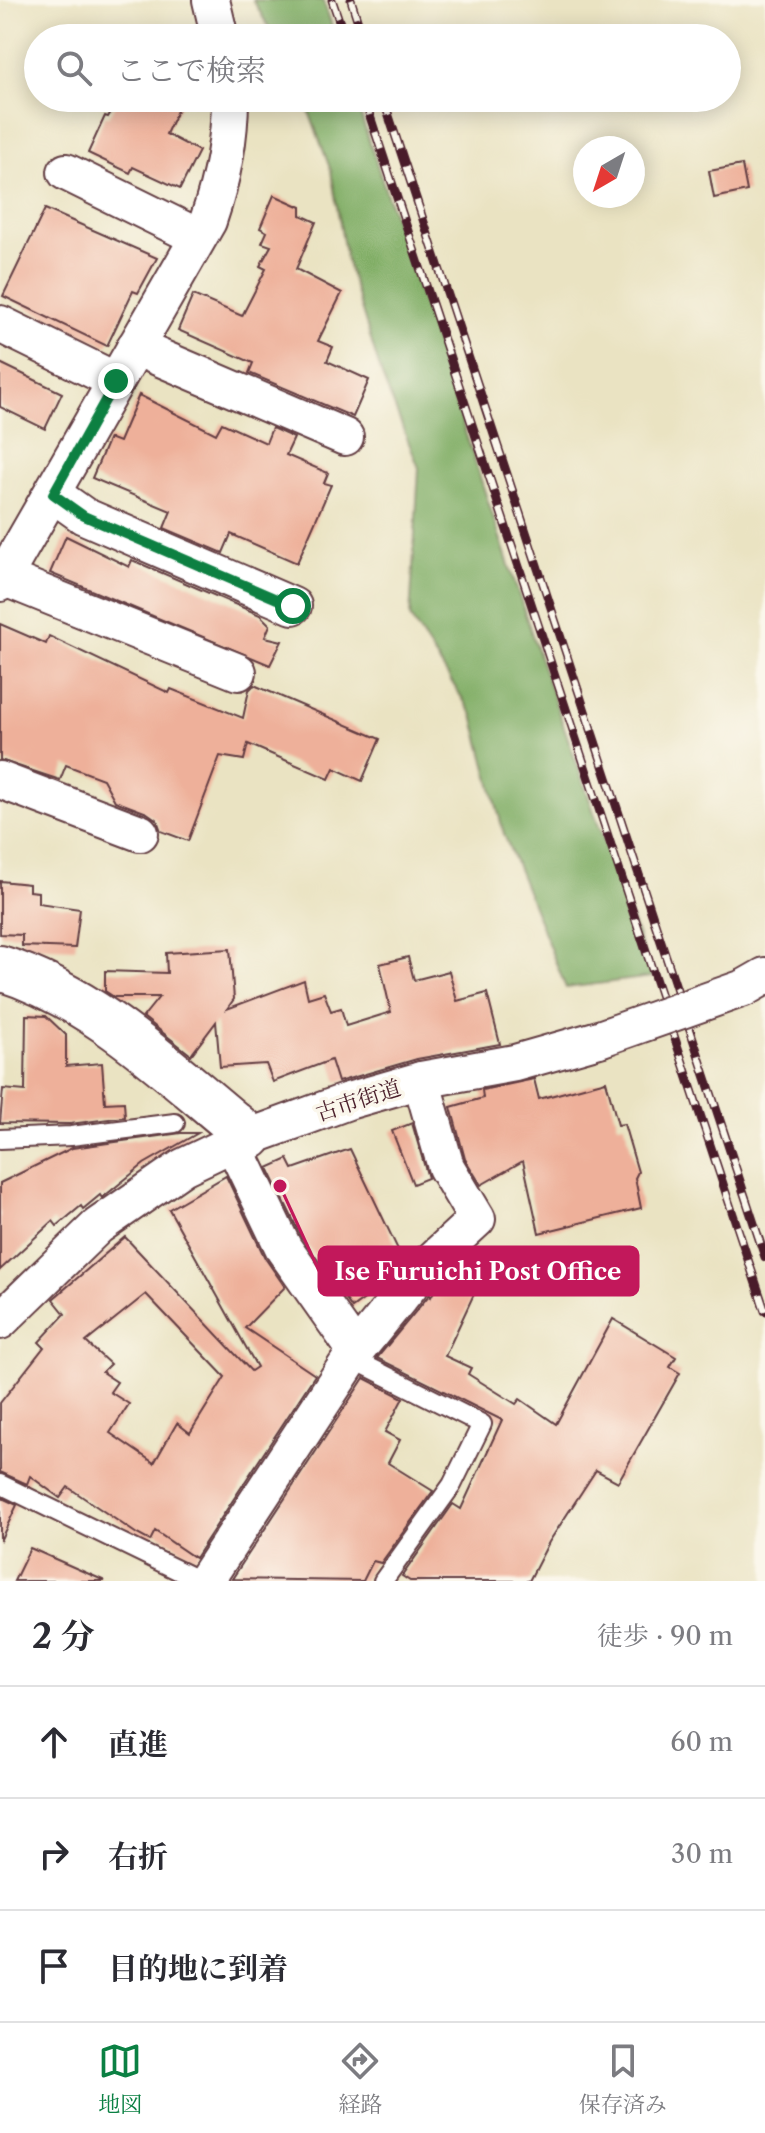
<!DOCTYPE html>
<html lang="ja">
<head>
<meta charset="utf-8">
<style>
  body { margin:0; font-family:"Libre Caslon Text","Noto Serif JP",serif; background:#f7f7f7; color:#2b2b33 }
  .compass { position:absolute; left:573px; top:136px; width:72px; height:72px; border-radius:50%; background:#fff; box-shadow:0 4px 20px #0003; rotate:219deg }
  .stop { position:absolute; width:24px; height:24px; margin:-18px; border:6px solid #0b8043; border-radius:50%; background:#fff }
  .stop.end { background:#0b8043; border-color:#fff; box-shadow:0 2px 8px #0008 }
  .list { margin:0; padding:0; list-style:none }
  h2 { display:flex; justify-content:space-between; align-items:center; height:104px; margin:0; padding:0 32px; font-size:34px }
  h2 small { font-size:26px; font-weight:400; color:#7c7c81 }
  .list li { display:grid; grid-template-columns:52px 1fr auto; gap:24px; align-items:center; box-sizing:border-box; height:112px; padding:0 32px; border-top:2px solid #e1e1e2 }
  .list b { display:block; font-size:30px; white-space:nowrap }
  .list em { font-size:26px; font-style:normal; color:#7c7c81 }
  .icon { flex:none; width:44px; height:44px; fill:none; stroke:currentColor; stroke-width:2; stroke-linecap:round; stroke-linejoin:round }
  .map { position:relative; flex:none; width:765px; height:1581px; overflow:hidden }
  .search { position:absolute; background:#fff; box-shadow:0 4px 20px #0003; left:24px; right:24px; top:24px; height:88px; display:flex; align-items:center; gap:20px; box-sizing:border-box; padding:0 28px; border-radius:44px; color:#7c7c81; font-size:30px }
  .sheet { height:440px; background:#fff }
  nav { display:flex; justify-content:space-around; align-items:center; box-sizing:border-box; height:112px; border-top:2px solid #e1e1e2; background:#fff; font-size:22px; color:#7c7c81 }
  nav a { display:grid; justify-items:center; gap:4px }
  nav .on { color:#0b8043 }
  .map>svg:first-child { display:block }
</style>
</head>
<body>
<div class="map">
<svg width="765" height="1581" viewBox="0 0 765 1581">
  <rect width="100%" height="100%" fill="#fbf7ec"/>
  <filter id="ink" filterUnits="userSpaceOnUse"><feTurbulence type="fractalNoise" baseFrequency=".0125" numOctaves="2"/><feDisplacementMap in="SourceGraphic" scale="16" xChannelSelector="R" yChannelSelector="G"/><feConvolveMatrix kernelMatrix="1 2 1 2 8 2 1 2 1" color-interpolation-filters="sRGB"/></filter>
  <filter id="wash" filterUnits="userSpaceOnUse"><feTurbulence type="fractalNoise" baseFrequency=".006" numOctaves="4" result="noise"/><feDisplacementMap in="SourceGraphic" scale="32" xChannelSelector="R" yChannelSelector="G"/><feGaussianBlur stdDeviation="1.8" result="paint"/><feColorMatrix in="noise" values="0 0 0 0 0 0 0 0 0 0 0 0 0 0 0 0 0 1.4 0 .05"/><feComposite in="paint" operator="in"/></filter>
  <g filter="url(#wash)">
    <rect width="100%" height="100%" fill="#eae3c2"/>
    <!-- forest -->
    <g fill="#81ae66" stroke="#666648" stroke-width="2">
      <path d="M253 0H323L336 38H275Z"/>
      <path d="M304 98H355L540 659 652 977 566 988 504 834 473 715 410 617 419 468 382 376 346 259 331 171Z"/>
    </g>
    <g id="blocks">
      <!-- building -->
      <g fill="#eeb09a" fill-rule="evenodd">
        <path d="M120 98H183L166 134 199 151 180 189 133 167 130 173 88 153 105 116 108 117Z"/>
        <path d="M742 165 747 191 714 198 709 171Z"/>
        <path d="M274 195 301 207V215L316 222 296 269 342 293 318 341 333 347 327 361 369 380 353 417 249 373 253 363 178 330 193 295 242 316 266 269 260 266 271 246 262 243 267 232 260 228Z"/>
        <path d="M45 209 157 258 138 293 133 291 107 346 3 296Z"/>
        <path d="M0 363 62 393 45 429 0 407Z"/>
        <path d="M139 395 216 434 222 423 266 443 272 428 294 438 286 455 328 473 324 483 331 485 297 563 231 534 223 553 164 528 171 511 92 478 109 438 119 442Z"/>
        <path d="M66 536 129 567 132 560 260 615 270 625 265 637 282 641 270 665 50 573Z"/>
        <path d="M0 624 46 644 49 636 169 693 171 689 243 718 249 690 254 685 380 739 362 781 334 768 329 779 248 744 244 760 220 756 188 841 161 831 157 820 147 813 115 801 103 779 66 765 60 780 0 760Z"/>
        <path d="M0 881 29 884V891L38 892V903L80 909 75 948 22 946V935L0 934Z"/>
        <path d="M230 949 234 999 227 1009 304 980 308 998 324 993 331 1011 341 1008 346 1026 391 1012 380 964 408 957 414 980 449 971 457 1001 487 993 500 1044 417 1059 338 1082 331 1060 273 1082 266 1064 220 1067 216 1022 191 1055 143 1017 159 997H114L105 991V971L167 973 166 953Z"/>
        <path d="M26 1015 46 1016 66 1035V1066L102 1063 105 1103 124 1102 125 1117 70 1124 0 1123 3 1089 25 1091Z"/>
        <path d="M534 1079 539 1099 606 1081 618 1125 624 1124 638 1172 635 1178 641 1208 539 1233 523 1161 481 1185 465 1159 451 1107 483 1098 482 1090Z"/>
        <path d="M412 1123 428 1178 413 1184 392 1131Z"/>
        <path d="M181 1133H198L144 1164 102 1198 100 1195 83 1209 81 1206 57 1226 53 1221 0 1270V1183L72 1148Z"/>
        <path d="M350 1149 403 1260 382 1286 352 1308 302 1238 268 1168 288 1159 293 1169Z"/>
        <path d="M226 1176 265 1258 285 1287 245 1328 315 1375 195 1558 155 1531 150 1541 137 1534 68 1487 60 1498 30 1476 27 1484 0 1472V1403L44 1347 39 1342 65 1314 53 1299 125 1237 251 1371 257 1367 169 1209ZM146 1294 225 1377 190 1433 177 1423 154 1463 110 1433 129 1404 110 1392 117 1382 102 1372 110 1364 86 1342Z"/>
        <path d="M457 1266 481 1279 445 1356 471 1368 468 1374 516 1404 520 1399 556 1424 613 1319 676 1357 670 1367 680 1373 618 1482 596 1470 549 1542 529 1581H410L402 1576 453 1504 461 1509 502 1420 377 1358 430 1294 431 1297 438 1283Z"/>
        <path d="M364 1378 403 1398 385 1432 400 1440 388 1463 433 1491 381 1563 373 1561 363 1581 232 1579Z"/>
        <path d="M0 1497 17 1505 0 1541Z"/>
        <path d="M30 1548 105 1581H14Z"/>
      </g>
    </g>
  </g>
  <g filter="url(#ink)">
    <use href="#blocks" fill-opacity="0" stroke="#623c42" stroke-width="2"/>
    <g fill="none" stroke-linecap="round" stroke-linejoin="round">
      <defs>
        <g id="service">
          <path d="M0 1139 71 1136 175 1123"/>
          <path d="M351 1358 482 1424 452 1485 383 1581"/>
          <path d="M0 1484 200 1581"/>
        </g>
        <g id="minor">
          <path d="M211 0 220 38"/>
          <path d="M66 172 198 237"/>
          <path d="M0 324 116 381"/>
          <path d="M135 347 345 437"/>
          <path d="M53 494 84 516 293 606"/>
          <path d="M5 578 238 672"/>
          <path d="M0 583 208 221C222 180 230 141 230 98"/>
          <path d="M0 780 140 833"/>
          <path d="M744 988 765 976"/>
          <path d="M233 1143 284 1249 356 1351"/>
          <path d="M0 1321 98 1226 183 1167 233 1143 348 1101 421 1080 515 1063 599 1039"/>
          <path d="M205 1581 356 1351 423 1269 477 1219 446 1167 421 1080"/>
        </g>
        <path id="tertiary" d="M0 968C97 998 172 1074 250 1137"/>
      </defs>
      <!-- service casing -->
      <use href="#service" stroke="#623c42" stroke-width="22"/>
      <!-- minor casing -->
      <use href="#minor" stroke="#623c42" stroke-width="40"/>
      <!-- tertiary casing -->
      <use href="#tertiary" stroke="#623c42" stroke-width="48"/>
      <!-- service -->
      <use href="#service" stroke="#fff" stroke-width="18"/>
      <!-- minor -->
      <use href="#minor" stroke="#fff" stroke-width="36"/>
      <!-- tertiary -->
      <use href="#tertiary" stroke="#fff" stroke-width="44"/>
      <defs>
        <g id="rail">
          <path d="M332 0 345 38"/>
          <path d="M351 0 363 38"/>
          <path d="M364 98 765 1311"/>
          <path d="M383 98 765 1257"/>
        </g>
      </defs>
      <!-- rail casing -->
      <use href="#rail" stroke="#4a1f2b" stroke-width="9"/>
      <!-- rail -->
      <use href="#rail" stroke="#fbf7ec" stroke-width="6" stroke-dasharray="18" stroke-linecap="butt"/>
      <defs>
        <path id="minor-bridge" d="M599 1039 744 988"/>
      </defs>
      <!-- minor-bridge casing -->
      <use href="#minor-bridge" stroke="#623c42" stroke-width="40" stroke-linecap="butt"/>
      <!-- minor-bridge -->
      <use href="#minor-bridge" stroke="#fff" stroke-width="36"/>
    </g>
  </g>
  <g fill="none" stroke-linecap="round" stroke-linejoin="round" filter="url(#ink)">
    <!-- route -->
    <path stroke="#0b8043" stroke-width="10" d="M116 381 53 494 84 516 293 606"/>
  </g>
  <g text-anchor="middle" stroke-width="7" stroke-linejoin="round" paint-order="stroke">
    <!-- street labels -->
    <g font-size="22" fill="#4a1f2b" stroke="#fbf7ec">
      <text transform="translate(358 1100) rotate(-18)" y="8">古市街道</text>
    </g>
  </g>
  <!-- callouts -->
  <path fill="none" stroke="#c2185b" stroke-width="3" d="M280 1186L319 1271"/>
  <circle fill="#c2185b" stroke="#fbf7ec" stroke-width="3" cx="280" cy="1186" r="8"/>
  <rect fill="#c2185b" stroke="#c2185b" stroke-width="3" x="319" y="1247" width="319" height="48" rx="8"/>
  <g font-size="24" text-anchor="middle" font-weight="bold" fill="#fff">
    <text x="478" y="1280">Ise Furuichi Post Office</text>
  </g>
</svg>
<svg class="compass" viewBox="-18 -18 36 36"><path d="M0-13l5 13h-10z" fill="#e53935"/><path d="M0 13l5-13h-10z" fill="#7c7c81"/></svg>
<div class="stop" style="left:293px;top:606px"></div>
<div class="stop end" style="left:116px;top:381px"></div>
<div class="search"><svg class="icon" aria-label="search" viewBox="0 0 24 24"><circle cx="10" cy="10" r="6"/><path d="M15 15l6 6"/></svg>ここで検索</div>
</div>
<section class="sheet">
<h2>2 分<small>徒歩 · 90 m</small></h2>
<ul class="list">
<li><svg class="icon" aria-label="ahead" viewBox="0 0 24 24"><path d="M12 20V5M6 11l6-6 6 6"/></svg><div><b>直進</b></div><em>60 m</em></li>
<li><svg class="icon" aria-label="right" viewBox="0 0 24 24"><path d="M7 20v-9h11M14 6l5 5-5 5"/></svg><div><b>右折</b></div><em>30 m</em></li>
<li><svg class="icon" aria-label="arrive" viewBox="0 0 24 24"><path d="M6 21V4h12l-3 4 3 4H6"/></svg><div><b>目的地に到着</b></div></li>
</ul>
</section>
<nav>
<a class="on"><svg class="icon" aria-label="map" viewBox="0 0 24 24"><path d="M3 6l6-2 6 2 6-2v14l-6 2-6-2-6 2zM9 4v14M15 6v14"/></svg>地図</a>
<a><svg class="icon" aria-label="directions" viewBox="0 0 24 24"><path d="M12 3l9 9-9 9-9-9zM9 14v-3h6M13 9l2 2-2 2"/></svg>経路</a>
<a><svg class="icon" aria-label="saved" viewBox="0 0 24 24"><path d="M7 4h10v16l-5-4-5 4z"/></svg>保存済み</a>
</nav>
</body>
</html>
